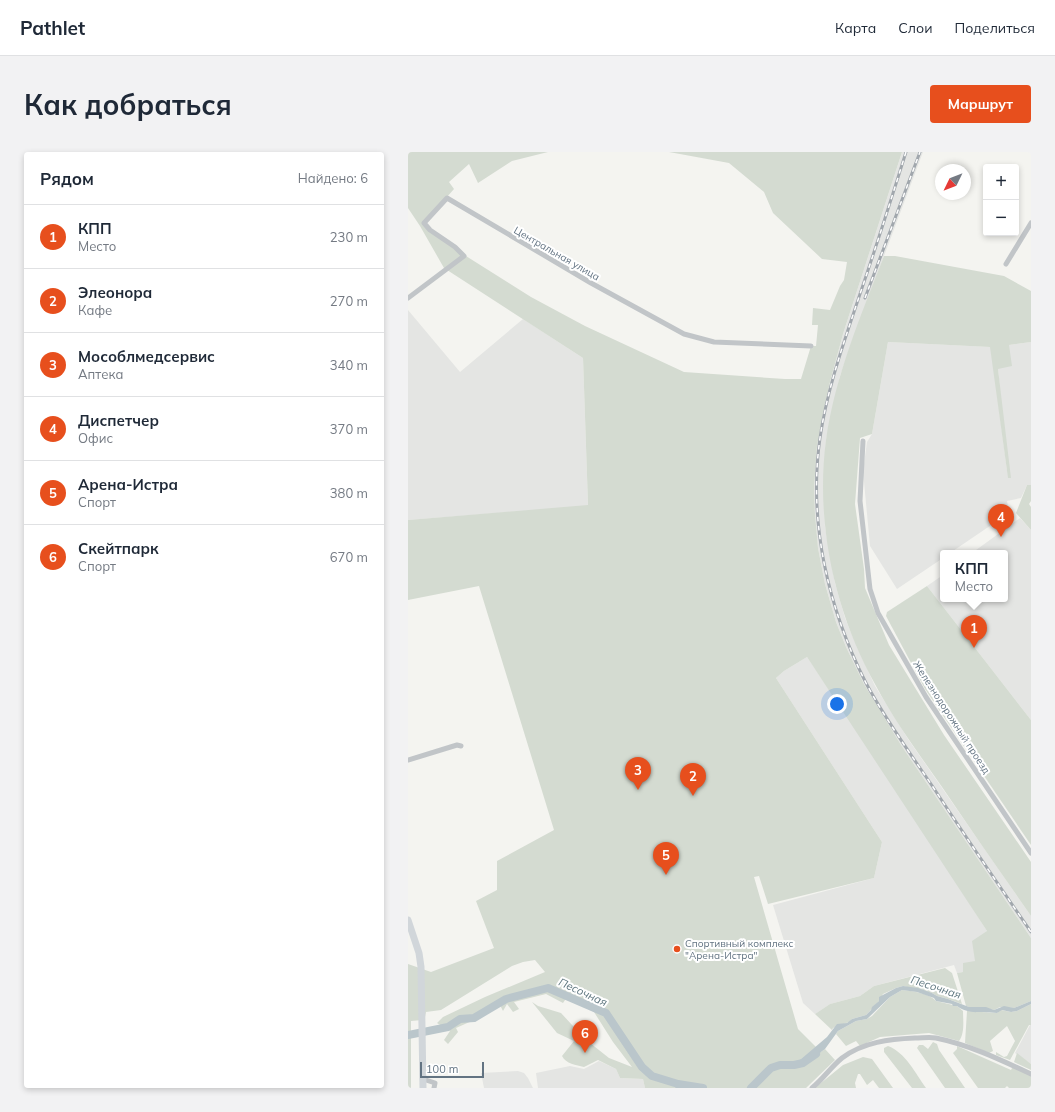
<!DOCTYPE html>
<html lang="ru">
<head>
<meta charset="utf-8">
<style>
  body { margin:0; font-family:Mulish,sans-serif; background:#f2f2f3; color:#1f2937 }
  .controls { position:absolute; right:12px; top:12px; display:grid; overflow:hidden; border-radius:4px; box-shadow:0 2px 6px #0003 }
  .controls button { width:36px; height:36px; display:grid; place-items:center; padding:0; border:0; border-bottom:1px solid #e0e1e3; background:#fff; color:#1f2937; font:20px sans-serif }
  .compass { position:absolute; left:527px; top:12px; width:36px; height:36px; border-radius:50%; background:#fff; box-shadow:0 2px 6px #0003; rotate:227deg }
  .scale { position:absolute; left:12px; bottom:10px; width:64px; box-sizing:border-box; padding-left:4px; border:2px solid #627382; border-top:0; font-size:11px; line-height:14px; white-space:nowrap; color:#627382; -webkit-text-stroke:3px #fff; paint-order:stroke }
  .you { position:absolute; left:429px; top:552px; width:14px; height:14px; margin:-10px; border:3px solid #fff; border-radius:50%; background:#1a73e8; box-shadow:0 0 0 6px #1a73e833 }
  .badge { display:grid; place-items:center; width:26px; height:26px; border-radius:50%; background:#e74f1d; color:#fff; font-size:13px; font-weight:700 }
  .pin { position:absolute; translate:-50% -33px; filter:drop-shadow(0 1px 2px #0008) }
  .pin::after { content:''; position:absolute; top:21px; width:14px; height:12px; background:inherit; clip-path:polygon(0 0,100% 0,50% 100%) }
  .popup { position:absolute; left:532px; top:398px; width:68px; height:52px; box-sizing:border-box; display:grid; place-content:center; border-radius:4px; background:#fff; filter:drop-shadow(0 1px 3px #0005); font-size:13px; white-space:nowrap; color:#747a83 }
  .popup b { font-size:15px; color:#1f2937 }
  .popup::after { content:''; position:absolute; left:50%; top:100%; margin-left:-8px; border:8px solid transparent; border-top-color:#fff }
  .list { margin:0; padding:0; list-style:none }
  h2 { display:flex; justify-content:space-between; align-items:center; height:52px; margin:0; padding:0 16px; font-size:17px }
  h2 small { font-size:13px; font-weight:400; color:#747a83 }
  .list li { display:grid; grid-template-columns:26px 1fr auto; gap:12px; align-items:center; box-sizing:border-box; height:64px; padding:0 16px; border-top:1px solid #e0e1e3 }
  .list b { display:block; font-size:15px; white-space:nowrap }
  .list p { margin:0; font-size:13px; white-space:nowrap; color:#747a83 }
  .list em { font-size:13px; font-style:normal; color:#747a83 }
  .map { position:relative; flex:none; width:623px; height:936px; overflow:hidden; border-radius:4px }
  header { display:flex; align-items:center; gap:24px; box-sizing:border-box; height:56px; padding:0 20px; background:#fff; border-bottom:1px solid #e0e1e3 }
  header strong { font-size:19px }
  nav { display:flex; gap:22px; margin-inline-start:auto; font-size:14px }
  .intro { display:flex; align-items:center; justify-content:space-between; box-sizing:border-box; height:96px; padding:0 24px }
  h1 { margin:0; font-size:28px }
  .button { padding:10px 18px; border-radius:4px; background:#e74f1d; color:#fff; font-size:14px; font-weight:700 }
  main { display:flex; gap:24px; padding:0 24px }
  aside { flex:1; background:#fff; border-radius:4px; box-shadow:0 2px 6px #0003 }
  .map>svg:first-child { display:block }
</style>
</head>
<body>
<header>
<strong>Pathlet</strong>
<nav><a>Карта</a><a>Слои</a><a>Поделиться</a></nav>
</header>
<div class="intro"><h1>Как добраться</h1><a class="button">Маршрут</a></div>
<main>
<aside>
<h2>Рядом<small>Найдено: 6</small></h2>
<ul class="list">
<li><span class="badge">1</span><div><b>КПП</b><p>Место</p></div><em>230 m</em></li>
<li><span class="badge">2</span><div><b>Элеонора</b><p>Кафе</p></div><em>270 m</em></li>
<li><span class="badge">3</span><div><b>Мособлмедсервис</b><p>Аптека</p></div><em>340 m</em></li>
<li><span class="badge">4</span><div><b>Диспетчер</b><p>Офис</p></div><em>370 m</em></li>
<li><span class="badge">5</span><div><b>Арена-Истра</b><p>Спорт</p></div><em>380 m</em></li>
<li><span class="badge">6</span><div><b>Скейтпарк</b><p>Спорт</p></div><em>670 m</em></li>
</ul>
</aside>
<div class="map">
<svg width="623" height="936" viewBox="0 0 623 936">
  <rect width="100%" height="100%" fill="#f4f4f0"/>
  <!-- built -->
  <g fill="#e4e5e3">
    <path d="M494 0H515L446 184 432 224 418 288 416 343 417 375 421 398 427 431 437 466 449 495 467 534 500 587 623 764V786L493 593 456 532 438 495 428 470 417 432 410 396 407 362 406 337 409 294 415 261 422 230 435 182Z"/>
    <path d="M0 158 52 220 115 167 175 206 180 354 0 368Z"/>
    <path d="M480 190 583 195 600 326 590 217 601 193 623 190V333H619L613 346 599 349 601 361 542 401H535V406L489 437 462 394 455 319 459 290 464 282Z"/>
    <path d="M612 366 623 378V568L519 434 535 423V447H597V401H564Z"/>
    <path d="M399 505 491 641 579 779 567 809 555 820 549 821 546 813 466 834 452 844 422 852 407 862 395 851 365 753 466 726 474 690 368 526 376 519Z"/>
    <path d="M622 873H623V912L607 901Z"/>
    <path d="M191 909 208 917 212 926 235 927 237 936H130L128 921 162 914 176 917Z"/>
    <path d="M110 919 116 921 120 926 125 936H76L73 921Z"/>
  </g>
  <!-- green -->
  <g fill="#d4dbd1">
    <path d="M0 0H140L104 9 70 31 61 12 41 30 46 37 16 71 50 99 123 145 177 174 276 220 377 227H393L403 194H408L410 173H404L405 156 422 158 432 134 436 128 439 110 414 107 365 61 356 40 321 11 261 0H494L435 182 422 230 415 261 409 294 406 337 407 362 410 396 417 432 428 470 438 495 456 532 493 593 623 786V849L606 856 592 855 586 858C577 855 565 857 558 854L549 821 555 820V811L567 809 564 789 579 779 399 505 376 519 368 526 474 690 466 726 360 752 351 724 346 725 390 877 413 900 417 897 427 908 398 936H237L235 927 212 926 208 917 190 908 176 915C168 913 158 912 154 904L166 889 149 881 124 850 130 854 153 861 177 887 201 906 224 915 205 890 186 860 161 842 155 851 138 842 106 850 111 857 105 860 99 852 95 859 90 849 69 861 66 868 48 876 50 880 40 892 36 888 42 879 29 871 35 865 77 845 137 820 127 808 115 810 104 814 33 858 18 860 17 865 14 868 3 869V936H0V812L23 820 86 796 68 749 89 738V709L146 678 71 434 0 448V368L180 353 175 206 36 116 12 74 0 56Z"/>
    <path d="M476 104H487L596 124 623 139V190L601 193 604 214 590 217 603 326H600L582 195 480 190 464 282 452 286 447 352 456 417 457 436 481 493 536 583 623 710V764C593 721 563 678 534 635 511 602 487 570 468 534 427 461 407 372 418 288 427 224 453 163 476 104Z"/>
    <path d="M619 333H623V349L621 352 623 355V378L608 361Z"/>
    <path d="M519 434 623 568V693L517 537 478 464 479 460Z"/>
    <path d="M537 816 544 821 554 852 540 847 529 844 524 841 495 834 488 836 475 842 471 849 458 863 444 867 441 870 425 876 424 878 407 862 422 852 452 844 466 834Z"/>
    <path d="M494 838C504 839 521 841 528 849L549 854 555 859C555 868 557 881 551 889L521 881 472 885 452 894 448 889 438 894 428 882 430 879 448 869 459 867 464 864 482 845Z"/>
    <path d="M623 852V873H621L602 908 588 903V900L596 905 599 904 607 889 599 874 582 889 585 899 581 901 557 891 559 859 589 861 593 858 603 860 609 859Z"/>
    <path d="M525 890 529 892 531 898 557 936H537L509 896 511 893H515L520 897Z"/>
    <path d="M480 894C497 900 508 922 518 936H504L476 900V896Z"/>
    <path d="M549 894 603 918 604 916H608L623 924V936H601L599 934 597 936H570L545 901 549 897Z"/>
    <path d="M609 901 623 912V918L606 910Z"/>
    <path d="M455 905 464 907 485 936H471L465 928 459 933 452 922H450L447 931 448 936H407L435 913Z"/>
  </g>
  <!-- water -->
  <path fill="#bac6cb" d="M495 834 510 836 524 841 529 844 540 847 561 855H578L586 858 596 854 606 856 623 849V852L609 859 603 860 594 858 589 861C575 859 560 863 549 854H545L544 852 528 849 526 846 509 840 494 838 482 845 459 867 448 869 430 879 417 897 409 903 403 907 392 908 419 885 429 872 439 871 444 867 458 863 463 858 464 855 471 849V845L488 836Z"/>
  <g fill="none" stroke-linecap="round" stroke-linejoin="round">
    <!-- stream -->
    <path stroke="#bac6cb" stroke-width="1.5" d="M268 936 270 932"/>
    <!-- river -->
    <g stroke="#bac6cb" stroke-width="8">
      <path d="M0 883 40 875 52 867 66 866 98 847 140 836 198 861 234 915 244 924 270 932 295 936"/>
      <path d="M343 936 363 916 372 913H386L395 911 408 902"/>
    </g>
    <!-- minor -->
    <g stroke="#c1c5c8" stroke-width="5">
      <path d="M598 112 623 71"/>
      <path d="M0 146 56 104 47 95 22 78 16 71 39 46 183 131 276 182 306 190 403 194"/>
      <path d="M455 289 452 349 462 437 470 461 518 545 623 701"/>
      <path d="M0 608 49 593 53 594"/>
      <path d="M15 927 27 931 26 936"/>
      <path d="M404 936C415 927 423 915 434 906 455 890 482 887 507 886 514 886 522 885 528 886 562 893 593 908 623 922"/>
    </g>
    <!-- major -->
    <path stroke="#d1d6da" stroke-width="7" d="M0 768 11 801 13 815 15 936"/>
    <defs>
      <g id="rail">
        <path d="M498 0C483 48 468 95 452 142 436 190 419 237 412 286 400 370 420 456 458 531 477 567 502 601 525 635 557 684 590 732 623 780"/>
        <path d="M457 146 512 0"/>
      </g>
    </defs>
    <!-- rail casing -->
    <use href="#rail" stroke="#a1a7ad" stroke-width="3"/>
    <!-- rail -->
    <use href="#rail" stroke="#fff" stroke-width="1.5" stroke-dasharray="4.5" stroke-linecap="butt"/>
  </g>
  <!-- markers -->
  <circle fill="#e74f1d" stroke="#fff" stroke-width="1.5" cx="269" cy="797" r="4"/>
  <g text-anchor="middle" stroke-width="4" stroke-linejoin="round" paint-order="stroke">
    <!-- street labels -->
    <g font-size="10" fill="#627382" stroke="#fff">
      <text transform="translate(149 101) rotate(30)" y="4">Центральная улица</text>
      <text transform="translate(544 565) rotate(57)" y="4">Железнодорожный проезд</text>
    </g>
    <!-- poi labels -->
    <g font-size="10" fill="#627382" stroke="#fff" text-anchor="start">
      <text x="277" y="795">Спортивный комплекс<tspan x="277" dy="12">"Арена-Истра"</tspan></text>
    </g>
    <!-- water labels -->
    <g font-size="11" font-style="italic" fill="#5e767f" stroke="#fff">
      <text transform="translate(528 835) rotate(18)" y="4">Песочная</text>
      <text transform="translate(175 840) rotate(25)" y="4">Песочная</text>
    </g>
  </g>
</svg>
<div class="controls">
<button>+</button>
<button>−</button>
</div>
<svg class="compass" viewBox="-18 -18 36 36"><path d="M0-13l5 13h-10z" fill="#e53935"/><path d="M0 13l5-13h-10z" fill="#747a83"/></svg>
<div class="scale">100 m</div>
<div class="you"></div>
<div class="pin badge" style="left:566px;top:496px">1</div>
<div class="popup"><b>КПП</b>Место</div>
<div class="pin badge" style="left:285px;top:644px">2</div>
<div class="pin badge" style="left:230px;top:638px">3</div>
<div class="pin badge" style="left:593px;top:385px">4</div>
<div class="pin badge" style="left:258px;top:723px">5</div>
<div class="pin badge" style="left:177px;top:901px">6</div>
</div>
</main>
</body>
</html>
